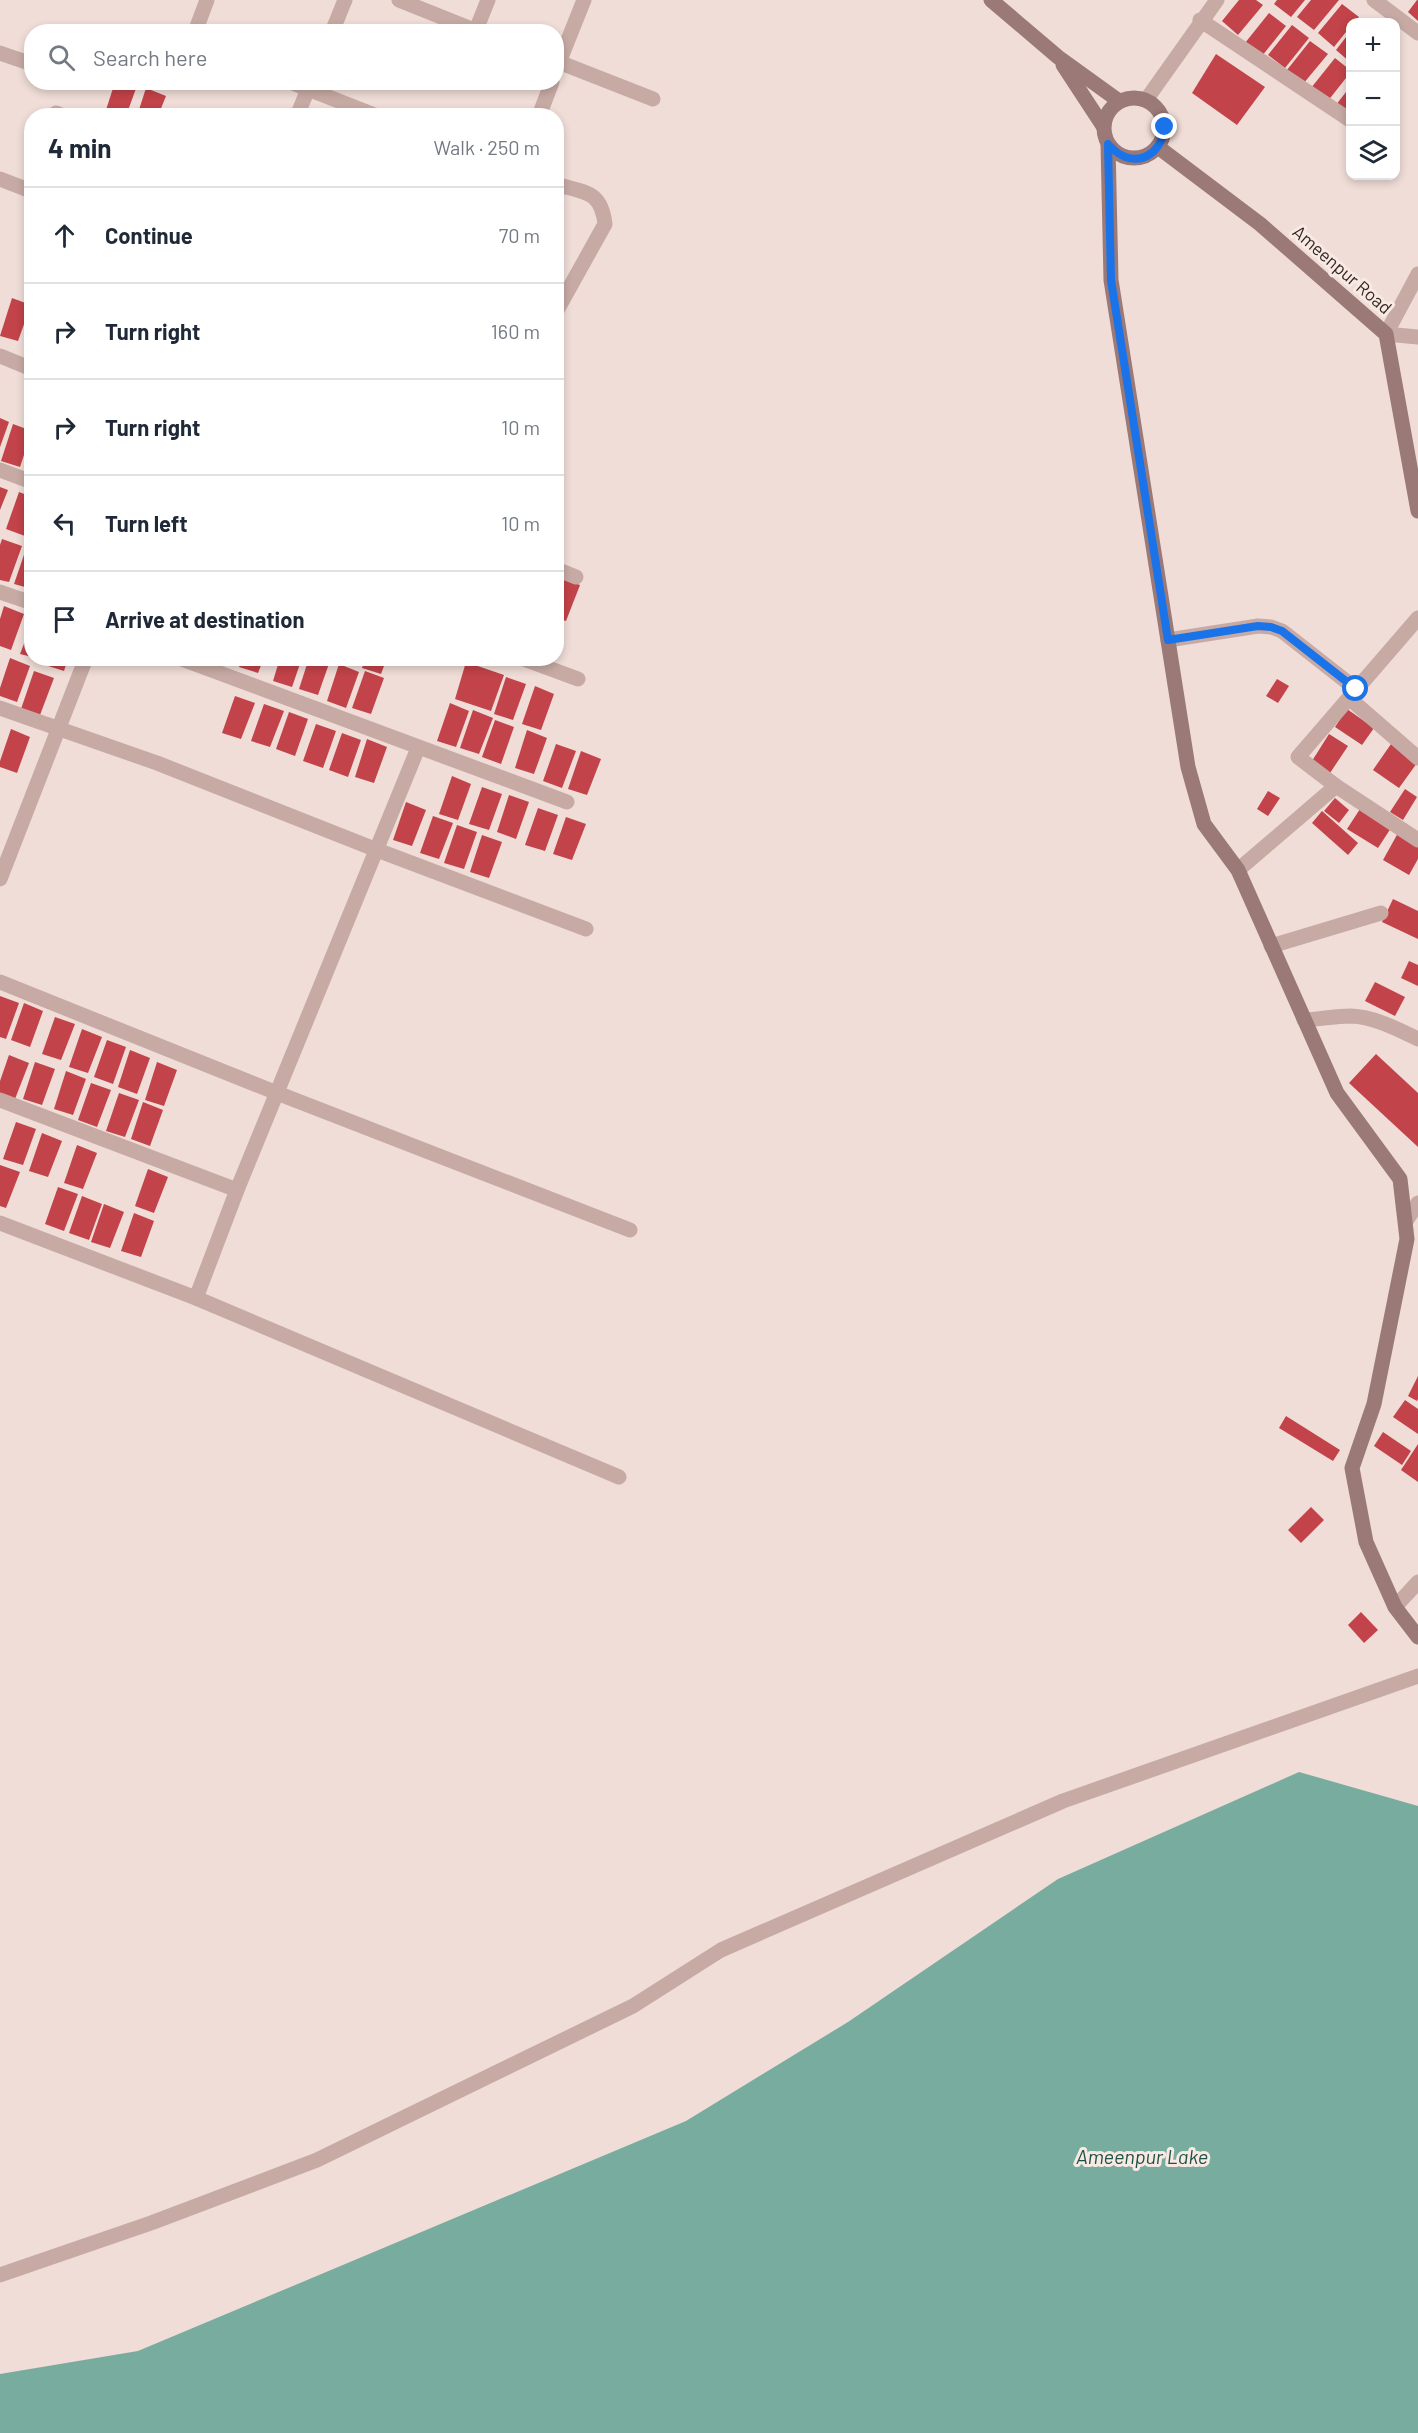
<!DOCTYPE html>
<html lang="en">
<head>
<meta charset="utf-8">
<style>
  body { margin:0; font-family:Barlow,sans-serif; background:#f2f2f3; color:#1f2937 }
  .controls { position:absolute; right:18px; top:18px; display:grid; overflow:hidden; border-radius:12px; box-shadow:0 3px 9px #0003 }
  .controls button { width:54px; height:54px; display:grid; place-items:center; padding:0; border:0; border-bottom:2px solid #e0e1e3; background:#fff; color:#1f2937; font:30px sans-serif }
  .stop { position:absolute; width:18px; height:18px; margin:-14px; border:4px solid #1a73e8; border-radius:50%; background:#fff }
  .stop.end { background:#1a73e8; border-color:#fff; box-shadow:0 2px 6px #0008 }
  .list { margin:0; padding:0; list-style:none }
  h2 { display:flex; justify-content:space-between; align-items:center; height:78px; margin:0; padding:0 24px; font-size:26px }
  h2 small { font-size:20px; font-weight:400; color:#747a83 }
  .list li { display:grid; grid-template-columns:39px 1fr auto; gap:18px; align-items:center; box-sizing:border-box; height:96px; padding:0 24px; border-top:2px solid #e0e1e3 }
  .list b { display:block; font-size:22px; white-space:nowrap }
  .list em { font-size:20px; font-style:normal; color:#747a83 }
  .icon { flex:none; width:33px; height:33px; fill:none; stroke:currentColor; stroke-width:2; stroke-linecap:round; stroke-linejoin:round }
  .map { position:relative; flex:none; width:1418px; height:2433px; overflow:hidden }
  .search { position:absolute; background:#fff; box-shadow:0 3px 9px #0003; left:24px; top:24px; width:540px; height:66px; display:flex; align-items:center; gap:15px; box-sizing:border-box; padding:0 21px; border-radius:24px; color:#747a83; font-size:22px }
  .panel { position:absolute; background:#fff; box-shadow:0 3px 9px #0003; left:24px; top:108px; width:540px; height:558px; border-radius:24px }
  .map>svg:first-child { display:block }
</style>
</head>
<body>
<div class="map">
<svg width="1418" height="2433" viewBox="0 0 1418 2433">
  <rect width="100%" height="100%" fill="#f0ddd7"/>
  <!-- water -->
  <path fill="#77ac9f" d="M1299 1772 1418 1806V2433H0V2374L138 2351 686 2121 848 2022 1058 1879Z"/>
  <!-- building -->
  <g fill="#c24349">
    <path d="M1239 0H1256L1263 5 1238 35 1222 21Z"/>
    <path d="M1277 0H1305L1291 17 1274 4Z"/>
    <path d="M1311 0H1339L1314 30 1297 17Z"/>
    <path d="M1417 0H1418V21L1408 12Z"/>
    <path d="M1342 4 1359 17 1354 22H1350V27L1334 47 1318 33Z"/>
    <path d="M1269 13 1286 26 1262 56 1245 43Z"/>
    <path d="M1292 25 1309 38 1285 68 1268 55Z"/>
    <path d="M1350 32V62L1336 50Z"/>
    <path d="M1310 41 1328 54 1303 84 1287 70Z"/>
    <path d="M1216 54 1265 87 1237 125 1192 93Z"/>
    <path d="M1335 58 1350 70V73L1327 102 1311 88Z"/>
    <path d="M115 82 138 83 126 116 105 113Z"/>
    <path d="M1350 87V118L1335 106Z"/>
    <path d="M146 88 166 96 158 116H137Z"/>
    <path d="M12 298 31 305 18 341 0 336Z"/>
    <path d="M0 418 9 422 0 447Z"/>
    <path d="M13 424 32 431 20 467 1 461Z"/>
    <path d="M0 487 8 490 0 510Z"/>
    <path d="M19 492 32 497V519L25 536 6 529Z"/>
    <path d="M2 539 22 546 9 582 0 580V545Z"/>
    <path d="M27 546 32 548V589L14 584Z"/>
    <path d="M560 577 580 585 566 621 556 618V587Z"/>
    <path d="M4 606 24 614 11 650 0 646V619Z"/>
    <path d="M32 623V657L20 654Z"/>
    <path d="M10 658 30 666 17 702 0 696V688Z"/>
    <path d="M47 658H68L64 671 45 665Z"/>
    <path d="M242 658H264L258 673 239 667Z"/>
    <path d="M280 658H302L292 687 273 681Z"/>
    <path d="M309 658H331L318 695 299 689Z"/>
    <path d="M365 658H387L381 674 362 668Z"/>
    <path d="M466 662 504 675 491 711 455 699Z"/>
    <path d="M339 664 359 672 346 708 327 701Z"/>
    <path d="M34 671 54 678 40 715 21 709Z"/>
    <path d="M365 671 384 678 371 714 352 708Z"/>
    <path d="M506 677 526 684 513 720 494 714Z"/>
    <path d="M1277 679 1289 686 1278 703 1266 696Z"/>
    <path d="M535 686 554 694 541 730 522 724Z"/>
    <path d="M235 696 255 703 241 739 222 733Z"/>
    <path d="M450 703 469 711 456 747 437 741Z"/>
    <path d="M264 704 284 711 270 747 251 741Z"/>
    <path d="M1347 709 1374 728 1362 745 1335 727Z"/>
    <path d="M473 710 493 718 479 754 460 748Z"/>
    <path d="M289 712 308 719 295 756 276 749Z"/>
    <path d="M495 720 514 727 501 764 482 757Z"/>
    <path d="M316 724 336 731 323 768 303 761Z"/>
    <path d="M11 729 30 737 17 773 0 767V761Z"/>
    <path d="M527 730 547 738 534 774 515 768Z"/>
    <path d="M342 733 361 740 348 777 329 770Z"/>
    <path d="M1329 734 1348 746 1330 773 1312 761Z"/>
    <path d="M367 739 387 747 374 783 355 777Z"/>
    <path d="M556 744 576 751 562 788 543 781Z"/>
    <path d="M1391 744 1417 763 1399 788 1373 770Z"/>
    <path d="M581 751 601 759 587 795 568 789Z"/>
    <path d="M452 776 471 784 458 820 439 814Z"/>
    <path d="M482 787 502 794 489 830 469 824Z"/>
    <path d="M1405 789 1417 797 1403 820 1390 812Z"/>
    <path d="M1268 791 1280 798 1268 816 1257 809Z"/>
    <path d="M509 795 529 802 516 839 497 832Z"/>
    <path d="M1335 798 1349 810 1339 823 1324 811Z"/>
    <path d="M406 802 426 810 412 846 393 840Z"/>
    <path d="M538 808 558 815 545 851 525 845Z"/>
    <path d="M1360 809 1391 828 1378 848 1347 829Z"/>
    <path d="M1322 811 1358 843 1348 855 1312 823Z"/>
    <path d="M433 816 453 823 439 859 420 853Z"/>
    <path d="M566 817 586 824 572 860 553 854Z"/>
    <path d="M457 825 477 832 464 869 444 863Z"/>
    <path d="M1398 833 1418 844V859L1409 875 1383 860Z"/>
    <path d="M482 835 502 842 489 878 470 872Z"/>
    <path d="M1393 899 1418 911V939L1382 922Z"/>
    <path d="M1409 961 1418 965V986L1401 978Z"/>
    <path d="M1375 982 1405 997 1395 1016 1365 1001Z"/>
    <path d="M0 996 19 1003 6 1039 0 1037Z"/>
    <path d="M24 1003 43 1011 30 1047 11 1040Z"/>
    <path d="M55 1017 75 1024 61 1060 42 1054Z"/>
    <path d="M82 1029 102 1037 88 1073 69 1067Z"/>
    <path d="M107 1040 126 1047 113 1084 94 1077Z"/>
    <path d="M130 1050 150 1058 137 1094 118 1087Z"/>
    <path d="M1376 1054 1418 1093V1147L1349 1083Z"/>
    <path d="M9 1055 29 1063 15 1099 0 1094V1081Z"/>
    <path d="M35 1062 55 1069 42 1105 23 1099Z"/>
    <path d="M157 1062 177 1070 164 1106 145 1100Z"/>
    <path d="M66 1071 86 1079 73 1115 54 1109Z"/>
    <path d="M91 1083 111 1090 97 1127 78 1120Z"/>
    <path d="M119 1093 139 1100 125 1137 106 1131Z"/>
    <path d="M143 1102 163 1110 150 1146 131 1139Z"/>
    <path d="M16 1122 36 1129 23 1165 3 1159Z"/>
    <path d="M42 1133 62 1141 48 1177 29 1171Z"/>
    <path d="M77 1145 97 1153 83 1189 64 1183Z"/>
    <path d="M0 1165 20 1172 6 1208 0 1206Z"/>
    <path d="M148 1169 168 1177 154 1213 135 1206Z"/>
    <path d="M58 1187 78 1194 64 1231 45 1224Z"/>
    <path d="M82 1196 102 1204 89 1240 69 1233Z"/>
    <path d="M104 1204 124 1212 110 1248 91 1242Z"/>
    <path d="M134 1213 154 1221 141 1257 121 1251Z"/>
    <path d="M1418 1376V1399L1417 1401 1408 1396Z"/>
    <path d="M1405 1400 1418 1409V1434L1393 1417Z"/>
    <path d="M1286 1416 1340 1450 1333 1461 1279 1428Z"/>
    <path d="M1383 1432 1411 1451 1402 1465 1374 1446Z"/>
    <path d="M1418 1444V1482L1401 1470Z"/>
    <path d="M1311 1507 1324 1520 1301 1543 1288 1530Z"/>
    <path d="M1361 1612 1378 1630 1364 1643 1348 1625Z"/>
  </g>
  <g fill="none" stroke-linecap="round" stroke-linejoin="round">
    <!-- street -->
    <g stroke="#c7aaa4" stroke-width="15">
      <path d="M399 0 479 32"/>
      <path d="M1374 0 1418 33"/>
      <path d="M1200 20 1350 120"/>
      <path d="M476 30 488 0"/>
      <path d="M195 32 207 0"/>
      <path d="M332 32 345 0"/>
      <path d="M0 53 32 64"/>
      <path d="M556 61 653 99"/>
      <path d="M556 70 584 0"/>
      <path d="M290 82 377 116"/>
      <path d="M1146 100 1217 0"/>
      <path d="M56 113 63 116"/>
      <path d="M297 116 311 82"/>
      <path d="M539 116 552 82"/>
      <path d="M0 179 31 191"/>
      <path d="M556 184C585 193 601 190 605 224L556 312"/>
      <path d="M1418 274 1386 334 1418 337"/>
      <path d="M0 356 32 369"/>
      <path d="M0 470 32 482"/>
      <path d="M556 569 576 577"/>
      <path d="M0 592 32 603"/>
      <path d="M1418 618 1298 757 1336 786 1418 840"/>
      <path d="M1168 640 1258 626 1271 627 1282 631 1356 689"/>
      <path d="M179 658 567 802"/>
      <path d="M521 658 578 679"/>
      <path d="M1349 698 1418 758"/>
      <path d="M0 708 157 763 377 850 586 929"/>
      <path d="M1238 870 1336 786"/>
      <path d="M0 879 86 658"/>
      <path d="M1271 946 1381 913"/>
      <path d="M0 982 277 1093 630 1230"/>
      <path d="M1304 1020C1320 1019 1336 1016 1351 1016 1375 1017 1397 1029 1418 1039"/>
      <path d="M0 1100 237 1190"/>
      <path d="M1406 1221 1418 1203"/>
      <path d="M0 1223 196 1298 619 1477"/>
      <path d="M196 1298 237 1190 418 748"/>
      <path d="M1395 1607 1418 1582"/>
      <path d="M0 2275 151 2223 317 2160 633 2006 721 1950 1063 1801 1418 1676"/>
    </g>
    <!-- secondary -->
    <g stroke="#9a7976" stroke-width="15">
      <path d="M991 0 1058 57 1119 101"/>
      <path d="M1063 65 1103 126"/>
      <circle cx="1134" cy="128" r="30"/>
      <path d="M1108 144 1111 280 1188 767 1204 824 1238 870 1337 1093 1400 1179 1407 1239 1374 1404 1352 1468 1366 1542 1395 1607 1418 1637"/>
      <path d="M1158 147 1260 224 1386 334 1418 511"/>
    </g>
  </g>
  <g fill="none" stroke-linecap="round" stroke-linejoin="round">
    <!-- route -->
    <path stroke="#1a73e8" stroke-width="8" d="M1165 127C1160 160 1130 170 1108 144L1111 280 1168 640 1258 626 1271 627 1282 631 1356 689"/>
  </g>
  <g text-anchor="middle" stroke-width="6" stroke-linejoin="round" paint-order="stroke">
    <!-- street labels -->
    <g font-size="18" fill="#332625" stroke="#f8e9e3">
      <text transform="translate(1342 270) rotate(41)" y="6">Ameenpur Road</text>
    </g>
    <!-- water labels -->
    <g font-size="20" font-style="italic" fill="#1d5247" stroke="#f8e9e3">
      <text x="1142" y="2164">Ameenpur Lake</text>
    </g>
  </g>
</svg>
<div class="controls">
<button>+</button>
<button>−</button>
<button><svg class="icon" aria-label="layers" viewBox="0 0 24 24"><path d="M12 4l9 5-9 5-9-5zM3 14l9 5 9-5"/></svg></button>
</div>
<div class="stop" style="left:1356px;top:689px"></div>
<div class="stop end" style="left:1165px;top:127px"></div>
<div class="search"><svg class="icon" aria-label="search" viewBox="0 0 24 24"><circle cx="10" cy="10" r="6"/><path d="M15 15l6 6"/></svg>Search here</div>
<section class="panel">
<h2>4 min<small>Walk · 250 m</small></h2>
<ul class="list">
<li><svg class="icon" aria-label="ahead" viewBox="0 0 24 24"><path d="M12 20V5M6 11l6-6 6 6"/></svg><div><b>Continue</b></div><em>70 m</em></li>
<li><svg class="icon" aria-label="right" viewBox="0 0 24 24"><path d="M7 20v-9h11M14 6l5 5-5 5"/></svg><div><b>Turn right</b></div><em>160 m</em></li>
<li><svg class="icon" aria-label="right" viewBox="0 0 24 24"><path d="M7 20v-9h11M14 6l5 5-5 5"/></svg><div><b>Turn right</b></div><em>10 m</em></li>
<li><svg class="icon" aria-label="left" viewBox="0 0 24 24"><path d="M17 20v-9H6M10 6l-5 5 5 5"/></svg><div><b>Turn left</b></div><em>10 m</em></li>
<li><svg class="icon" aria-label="arrive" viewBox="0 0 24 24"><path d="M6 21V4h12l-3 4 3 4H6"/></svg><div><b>Arrive at destination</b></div></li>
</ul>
</section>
</div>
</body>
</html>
